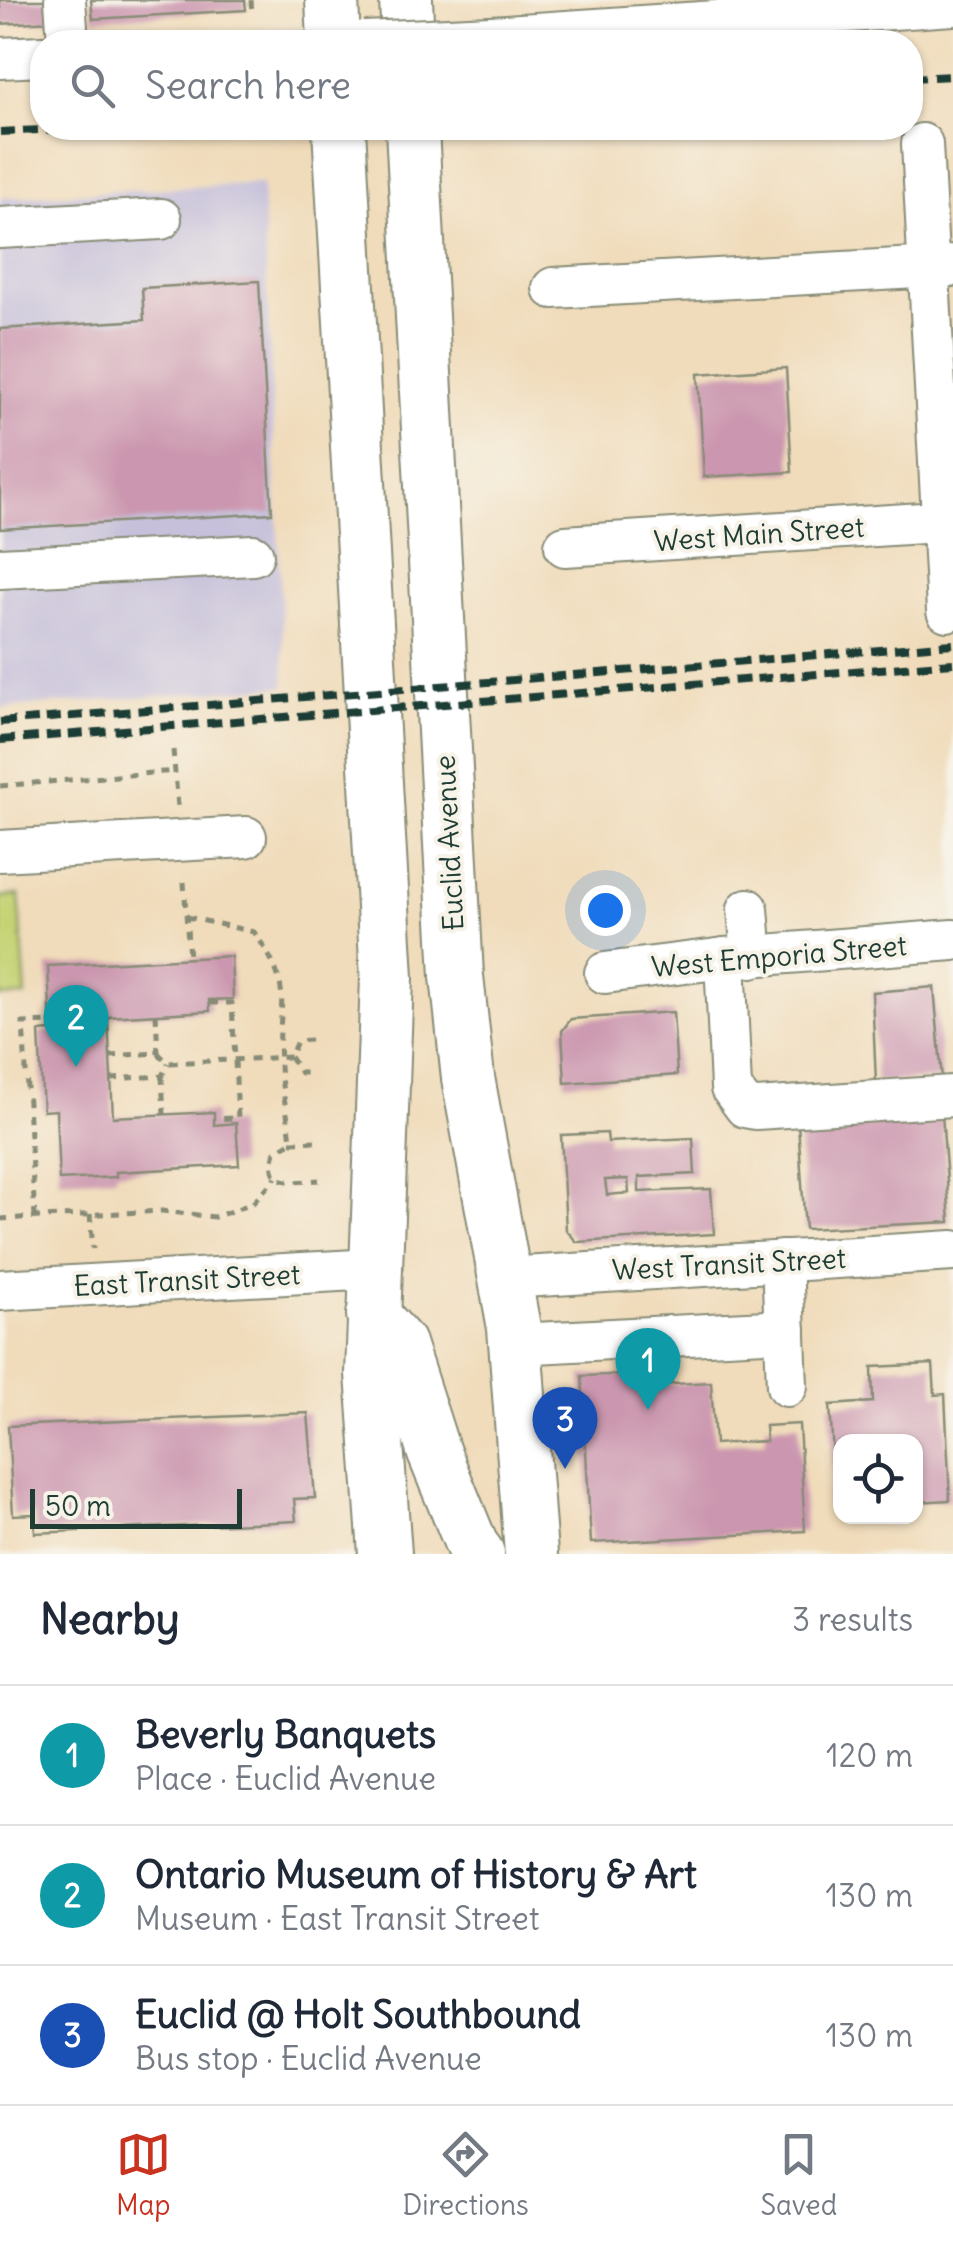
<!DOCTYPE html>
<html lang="en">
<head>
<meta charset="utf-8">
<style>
  body { margin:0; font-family:Delius,sans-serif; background:#f6f6f7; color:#1f2937 }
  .controls { position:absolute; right:30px; bottom:30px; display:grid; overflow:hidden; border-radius:20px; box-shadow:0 2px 8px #0004 }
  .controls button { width:90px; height:90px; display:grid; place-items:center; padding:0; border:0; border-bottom:2px solid #e0e1e3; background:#fff; color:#1f2937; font:50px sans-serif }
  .scale { position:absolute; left:30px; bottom:25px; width:212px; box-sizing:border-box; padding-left:10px; border:5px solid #1f3d34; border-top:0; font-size:28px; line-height:35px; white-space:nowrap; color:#1f3d34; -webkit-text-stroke:8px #f7f3e8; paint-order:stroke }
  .you { position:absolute; left:605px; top:910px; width:35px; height:35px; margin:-25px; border:8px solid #fff; border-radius:50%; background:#1a73e8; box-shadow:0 0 0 15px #1a73e833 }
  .badge { display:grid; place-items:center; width:65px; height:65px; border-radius:50%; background:#c8321e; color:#fff; font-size:32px; font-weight:700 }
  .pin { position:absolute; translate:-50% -82px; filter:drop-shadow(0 2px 5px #0008) }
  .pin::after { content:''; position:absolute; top:52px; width:35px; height:30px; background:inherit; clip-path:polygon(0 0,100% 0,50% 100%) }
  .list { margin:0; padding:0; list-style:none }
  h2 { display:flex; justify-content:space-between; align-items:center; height:130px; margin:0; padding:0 40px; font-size:42px }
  h2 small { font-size:32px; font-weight:400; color:#747a83 }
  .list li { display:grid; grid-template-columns:65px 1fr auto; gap:30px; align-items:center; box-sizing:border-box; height:140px; padding:0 40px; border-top:2px solid #e0e1e3 }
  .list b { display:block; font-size:38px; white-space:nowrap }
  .list p { margin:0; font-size:32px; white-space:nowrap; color:#747a83 }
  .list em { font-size:32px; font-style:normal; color:#747a83 }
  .icon { flex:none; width:55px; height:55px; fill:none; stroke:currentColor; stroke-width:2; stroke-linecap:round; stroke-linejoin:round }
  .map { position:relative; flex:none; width:953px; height:1554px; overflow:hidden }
  .search { position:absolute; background:#fff; box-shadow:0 2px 8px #0004; left:30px; right:30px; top:30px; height:110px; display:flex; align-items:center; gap:25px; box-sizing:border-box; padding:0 35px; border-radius:40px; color:#747a83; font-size:38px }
  .sheet { height:550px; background:#fff }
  nav { display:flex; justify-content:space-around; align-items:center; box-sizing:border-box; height:140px; border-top:2px solid #e0e1e3; background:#fff; font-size:28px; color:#747a83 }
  nav a { display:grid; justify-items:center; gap:5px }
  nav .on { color:#c8321e }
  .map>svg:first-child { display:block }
</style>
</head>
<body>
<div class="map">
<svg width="953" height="1554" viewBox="0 0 953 1554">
  <rect width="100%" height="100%" fill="#f7f3e8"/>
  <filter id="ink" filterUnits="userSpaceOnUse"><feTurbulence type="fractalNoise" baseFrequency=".01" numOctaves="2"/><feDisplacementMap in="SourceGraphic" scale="20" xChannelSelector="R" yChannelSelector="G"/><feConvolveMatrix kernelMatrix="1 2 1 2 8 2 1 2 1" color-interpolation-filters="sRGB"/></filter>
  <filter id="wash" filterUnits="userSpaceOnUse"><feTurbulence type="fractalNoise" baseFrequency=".0048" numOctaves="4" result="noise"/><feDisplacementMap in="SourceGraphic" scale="40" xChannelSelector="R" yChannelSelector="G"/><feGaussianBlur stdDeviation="2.25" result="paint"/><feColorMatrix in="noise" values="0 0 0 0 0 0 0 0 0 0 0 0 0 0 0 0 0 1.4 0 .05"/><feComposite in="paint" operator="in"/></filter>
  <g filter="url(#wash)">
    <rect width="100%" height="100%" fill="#f0dbba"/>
    <!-- industrial -->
    <path fill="#c6c0da" d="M262 183 285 686 0 708V198Z"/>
    <!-- green -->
    <path fill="#c6d374" stroke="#728854" stroke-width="2.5" d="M19 895 26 996 0 997V897Z"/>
    <g id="blocks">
      <!-- building -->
      <g fill="#cb96af" fill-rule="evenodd">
        <path d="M0 0H52L53 21 0 24Z"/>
        <path d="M91 0H245L246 10 93 19Z"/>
        <path d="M259 281 272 513 0 529V329L144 320 142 288Z"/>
        <path d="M786 368 792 472 704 477 698 374Z"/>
        <path d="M231 956 233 999 209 1000 210 1011 108 1017 113 1117 214 1112V1125L236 1123 239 1165 116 1172V1177L59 1180 56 1110 43 1111 39 1032 51 1031 48 966Z"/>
        <path d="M934 987 942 1079 876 1082 872 992Z"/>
        <path d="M673 1012 677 1075 565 1083 562 1031 571 1019Z"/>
        <path d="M942 1114 950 1222 805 1229 798 1123Z"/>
        <path d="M607 1133 608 1142 693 1138 695 1174 639 1177V1192L711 1189 714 1234 577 1242 566 1230 561 1135ZM628 1179 629 1193 607 1195 605 1180Z"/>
        <path d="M933 1364 935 1395 945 1394 950 1500 916 1502V1442H840V1506H836L830 1405 873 1402 872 1367Z"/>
        <path d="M637 1374 638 1386 711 1382 715 1444 766 1441 765 1426 799 1424 805 1531 591 1543 582 1376Z"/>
        <path d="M308 1413 315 1498 294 1499 296 1521 35 1533 34 1514 13 1515 8 1426Z"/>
      </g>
    </g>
  </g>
  <g filter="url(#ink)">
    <use href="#blocks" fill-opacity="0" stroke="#888c77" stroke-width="2.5"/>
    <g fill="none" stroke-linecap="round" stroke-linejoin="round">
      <defs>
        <g id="minor">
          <path d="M65 0 68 42"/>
          <path d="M491 36 953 5"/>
          <path d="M0 58 42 56"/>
          <path d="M922 144 947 611"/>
          <path d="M0 228 161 219"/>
          <path d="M553 288 953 266"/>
          <path d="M565 546 953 521"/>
          <path d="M0 568 253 555"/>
          <path d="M0 851 246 837"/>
          <path d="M748 909 752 957"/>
          <path d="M725 958 731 1088 745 1107 756 1109 953 1096"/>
          <path d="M605 973 725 958 953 940"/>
          <path d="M782 1261 787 1386"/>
          <path d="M506 1278 953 1251"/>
          <path d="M0 1290 374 1269"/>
          <path d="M516 1344 785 1330"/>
        </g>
        <g id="major">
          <path d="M332 0 334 42"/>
          <path d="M406 0 408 42"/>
          <path d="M339 128 387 978 372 1374 385 1554"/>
          <path d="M412 128 457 976 468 1078 514 1328 531 1554"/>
          <path d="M373 1315 399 1344 434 1453 472 1546 478 1554"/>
        </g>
      </defs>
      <!-- minor casing -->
      <use href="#minor" stroke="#888c77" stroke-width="44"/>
      <!-- major casing -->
      <use href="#major" stroke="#888c77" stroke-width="56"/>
      <!-- path -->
      <g stroke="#888c77" stroke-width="5" stroke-dasharray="8 8" stroke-linecap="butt">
        <path d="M251 0 252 14"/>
        <path d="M173 750 178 807"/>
        <path d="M0 786 175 771"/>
        <path d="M184 882 189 958"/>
        <path d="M187 917 254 932C297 993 276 1000 280 1065 281 1091 289 1116 291 1142L275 1152C263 1188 296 1182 319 1180"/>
        <path d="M210 1003H232L238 1118 214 1119"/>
        <path d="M156 1014 158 1053"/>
        <path d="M110 1056 158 1053 168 1063 290 1057 297 1041 312 1040"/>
        <path d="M290 1057 301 1073H313"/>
        <path d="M162 1076 164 1115"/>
        <path d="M111 1079 162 1076 168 1063"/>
        <path d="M291 1142 317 1141"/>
        <path d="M90 1214 93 1249"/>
        <path d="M35 1217 23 1023 51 1022"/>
        <path d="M0 1219 162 1211 215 1217 253 1203 276 1177"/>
      </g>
      <!-- minor -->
      <use href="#minor" stroke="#fff" stroke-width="40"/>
      <!-- major -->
      <use href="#major" stroke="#fff" stroke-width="52"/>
      <!-- rail -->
      <g stroke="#1f3d34" stroke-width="8" stroke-dasharray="15 8" stroke-linecap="butt">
        <path d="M910 78 953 76"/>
        <path d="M0 132 81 128"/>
        <path d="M0 722 953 644"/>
        <path d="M0 740 953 663"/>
      </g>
      <defs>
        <path id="minor-bridge" d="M365 42 491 36"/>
      </defs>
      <!-- minor-bridge casing -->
      <use href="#minor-bridge" stroke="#888c77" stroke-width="44" stroke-linecap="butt"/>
      <!-- minor-bridge -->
      <use href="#minor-bridge" stroke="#fff" stroke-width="40"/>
    </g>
  </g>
  <g text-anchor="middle" stroke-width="8" stroke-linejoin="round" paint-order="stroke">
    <!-- street labels -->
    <g font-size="28" fill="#1f3d34" stroke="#f7f3e8">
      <text transform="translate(759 534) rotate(-4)" y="10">West Main Street</text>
      <text transform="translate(449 843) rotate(-93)" y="10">Euclid Avenue</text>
      <text transform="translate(779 956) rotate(-5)" y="10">West Emporia Street</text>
      <text transform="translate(729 1264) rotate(-3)" y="10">West Transit Street</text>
      <text transform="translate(187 1280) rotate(-3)" y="10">East Transit Street</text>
    </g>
  </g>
</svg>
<div class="controls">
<button><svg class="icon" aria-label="locate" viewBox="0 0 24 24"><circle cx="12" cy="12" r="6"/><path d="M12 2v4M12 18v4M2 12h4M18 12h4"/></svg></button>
</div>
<div class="scale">50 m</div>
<div class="you"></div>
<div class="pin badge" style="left:648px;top:1410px;background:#0f9aa8">1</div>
<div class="pin badge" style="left:76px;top:1067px;background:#0f9aa8">2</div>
<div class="pin badge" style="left:565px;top:1469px;background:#1a4fb4">3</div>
<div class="search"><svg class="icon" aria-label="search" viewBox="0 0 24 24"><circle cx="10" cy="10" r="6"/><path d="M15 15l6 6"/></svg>Search here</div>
</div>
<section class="sheet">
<h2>Nearby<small>3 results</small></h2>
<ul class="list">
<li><span class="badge" style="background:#0f9aa8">1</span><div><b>Beverly Banquets</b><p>Place · Euclid Avenue</p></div><em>120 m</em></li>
<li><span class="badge" style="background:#0f9aa8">2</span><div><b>Ontario Museum of History &amp; Art</b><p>Museum · East Transit Street</p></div><em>130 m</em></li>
<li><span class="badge" style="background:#1a4fb4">3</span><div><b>Euclid @ Holt Southbound</b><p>Bus stop · Euclid Avenue</p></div><em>130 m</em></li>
</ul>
</section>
<nav>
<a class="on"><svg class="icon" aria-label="map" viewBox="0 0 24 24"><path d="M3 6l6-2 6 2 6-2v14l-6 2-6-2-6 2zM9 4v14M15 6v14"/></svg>Map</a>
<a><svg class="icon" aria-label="directions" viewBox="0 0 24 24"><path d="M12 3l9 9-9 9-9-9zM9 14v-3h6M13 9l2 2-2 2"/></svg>Directions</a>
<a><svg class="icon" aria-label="saved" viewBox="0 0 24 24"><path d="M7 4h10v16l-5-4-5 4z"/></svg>Saved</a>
</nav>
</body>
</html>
